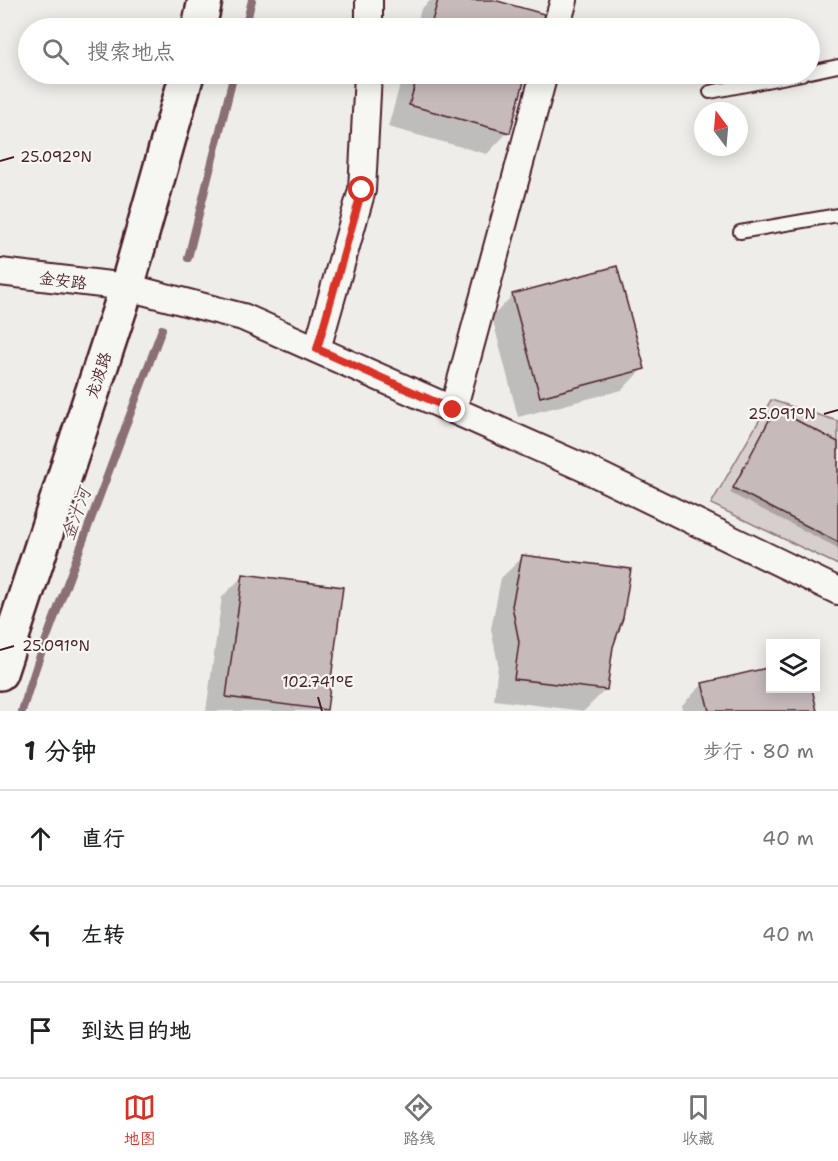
<!DOCTYPE html>
<html lang="zh">
<head>
<meta charset="utf-8">
<style>
  body { margin:0; font-family:"Shantell Sans","LXGW WenKai TC",sans-serif; background:#f6f6f6; color:#202124 }
  .controls { position:absolute; right:18px; bottom:18px; display:grid; overflow:hidden; border-radius:0px; box-shadow:0 3px 15px #0003 }
  .controls button { width:54px; height:54px; display:grid; place-items:center; padding:0; border:0; border-bottom:2px solid #e0e0e0; background:#fff; color:#202124; font:30px sans-serif }
  .compass { position:absolute; left:694px; top:102px; width:54px; height:54px; border-radius:50%; background:#fff; box-shadow:0 3px 15px #0003; rotate:344deg }
  .stop { position:absolute; width:18px; height:18px; margin:-14px; border:4px solid #d93025; border-radius:50%; background:#fff }
  .stop.end { background:#d93025; border-color:#fff; box-shadow:0 2px 6px #0008 }
  .list { margin:0; padding:0; list-style:none }
  h2 { display:flex; justify-content:space-between; align-items:center; height:78px; margin:0; padding:0 24px; font-size:26px }
  h2 small { font-size:20px; font-weight:400; color:#757577 }
  .list li { display:grid; grid-template-columns:39px 1fr auto; gap:18px; align-items:center; box-sizing:border-box; height:96px; padding:0 24px; border-top:2px solid #e0e0e0 }
  .list b { display:block; font-size:22px; white-space:nowrap }
  .list em { font-size:20px; font-style:normal; color:#757577 }
  .icon { flex:none; width:33px; height:33px; fill:none; stroke:currentColor; stroke-width:2; stroke-linecap:round; stroke-linejoin:round }
  .map { position:relative; flex:none; width:838px; height:711px; overflow:hidden }
  .search { position:absolute; background:#fff; box-shadow:0 3px 15px #0003; left:18px; right:18px; top:18px; height:66px; display:flex; align-items:center; gap:15px; box-sizing:border-box; padding:0 21px; border-radius:33px; color:#757577; font-size:22px }
  .sheet { height:366px; background:#fff }
  nav { display:flex; justify-content:space-around; align-items:center; box-sizing:border-box; height:84px; border-top:2px solid #e0e0e0; background:#fff; font-size:16px; color:#757577 }
  nav a { display:grid; justify-items:center; gap:3px }
  nav .on { color:#d93025 }
  .map>svg:first-child { display:block }
</style>
</head>
<body>
<div class="map">
<svg width="838" height="711" viewBox="0 0 838 711">
  <rect width="100%" height="100%" fill="#efedea"/>
  <filter id="ink" filterUnits="userSpaceOnUse"><feTurbulence type="fractalNoise" baseFrequency=".0167" numOctaves="2"/><feDisplacementMap in="SourceGraphic" scale="12" xChannelSelector="R" yChannelSelector="G"/><feConvolveMatrix kernelMatrix="1 2 1 2 8 2 1 2 1" color-interpolation-filters="sRGB"/></filter>
  <g filter="url(#ink)">
    <!-- green -->
    <path fill="#d7cfce" stroke="#90777c" stroke-width="1.5" d="M771 400 838 421V565L711 504Z"/>
    <!-- shadow -->
    <g fill="#0003">
      <path d="M431 0H488L541 15 537 28H416L421 9Z"/>
      <path d="M403 74H525L508 132 487 154 388 127Z"/>
      <path d="M513 295 643 368 622 390 518 417 492 317Z"/>
      <path d="M775 411 838 443V548L730 493Z"/>
      <path d="M523 557 611 647 605 690 584 711 494 700 498 664 491 629 501 578Z"/>
      <path d="M243 576 326 709 324 711H206L222 597Z"/>
      <path d="M703 684 770 688 816 711H683L681 706Z"/>
    </g>
    <g fill="none" stroke-linecap="round" stroke-linejoin="round">
      <!-- stream -->
      <g stroke="#8a6f74" stroke-width="8">
        <path d="M245 28 252 0"/>
        <path d="M188 258 234 74"/>
        <path d="M22 711 37 664 162 329"/>
      </g>
    </g>
    <!-- building -->
    <g fill="#c6babb" stroke="#4a1f2b" stroke-width="1.5">
      <path d="M438 0H494L544 14 541 28H430Z"/>
      <path d="M418 74H526L510 133 409 105Z"/>
      <path d="M617 266 645 369 540 397 512 294Z"/>
      <path d="M775 409 838 442V542L733 488Z"/>
      <path d="M522 555 631 569 623 618 613 647 607 690 514 679 519 642 512 606Z"/>
      <path d="M243 574 343 587 327 710 226 697Z"/>
      <path d="M771 667V688H812L817 711H709L702 683Z"/>
    </g>
    <g fill="none" stroke-linecap="round" stroke-linejoin="round">
      <defs>
        <g id="lane">
          <path d="M810 72 838 66"/>
          <path d="M710 92 802 74"/>
          <path d="M740 232 838 215"/>
        </g>
        <g id="street">
          <path d="M369 28V0"/>
          <path d="M556 28 564 0"/>
          <path d="M0 272 127 287 243 317 582 467 838 591"/>
          <path d="M317 349 362 190 368 74"/>
          <path d="M453 410 544 74"/>
        </g>
        <g id="secondary">
          <path d="M199 28 205 0"/>
          <path d="M0 673 127 287 187 74"/>
        </g>
      </defs>
      <!-- lane casing -->
      <use href="#lane" stroke="#4a1f2b" stroke-width="16"/>
      <!-- street casing -->
      <use href="#street" stroke="#4a1f2b" stroke-width="30"/>
      <!-- secondary casing -->
      <use href="#secondary" stroke="#4a1f2b" stroke-width="38"/>
      <!-- lane -->
      <use href="#lane" stroke="#f6f6f2" stroke-width="12"/>
      <!-- street -->
      <use href="#street" stroke="#f6f6f2" stroke-width="26"/>
      <!-- secondary -->
      <use href="#secondary" stroke="#f6f6f2" stroke-width="33"/>
    </g>
  </g>
  <g fill="none" stroke-linecap="round" stroke-linejoin="round" filter="url(#ink)">
    <!-- route -->
    <path stroke="#d93025" stroke-width="8" d="M362 190 317 349 453 410"/>
  </g>
  <!-- ticks -->
  <path fill="none" stroke="#4a1f2b" stroke-width="2" d="M0 161 14 157M824 414 838 410M0 650 14 646M318 697 322 711"/>
  <g text-anchor="middle" stroke-width="4.5" stroke-linejoin="round" paint-order="stroke">
    <!-- street labels -->
    <g font-size="16" fill="#4a1f2b" stroke="#f6f6f2">
      <text transform="translate(63 280) rotate(7)" y="6">金安路</text>
      <text transform="translate(98 375) rotate(-72)" y="6">龙波路</text>
    </g>
    <!-- water labels -->
    <g font-size="18" font-style="italic" fill="#6f4e56" stroke="#f6f6f2">
      <text transform="translate(76 514) rotate(-70)" y="6">金汁河</text>
    </g>
  </g>
  <g font-size="15" text-anchor="middle" fill="#4a1f2b" stroke="#f6f6f2" stroke-width="4.5" stroke-linejoin="round" paint-order="stroke">
    <text x="56" y="162">25.092°N</text>
    <text x="782" y="419">25.091°N</text>
    <text x="56" y="651">25.091°N</text>
    <text x="318" y="687">102.741°E</text>
  </g>
</svg>
<div class="controls">
<button><svg class="icon" aria-label="layers" viewBox="0 0 24 24"><path d="M12 4l9 5-9 5-9-5zM3 14l9 5 9-5"/></svg></button>
</div>
<svg class="compass" viewBox="-18 -18 36 36"><path d="M0-13l5 13h-10z" fill="#e53935"/><path d="M0 13l5-13h-10z" fill="#757577"/></svg>
<div class="stop" style="left:362px;top:190px"></div>
<div class="stop end" style="left:453px;top:410px"></div>
<div class="search"><svg class="icon" aria-label="search" viewBox="0 0 24 24"><circle cx="10" cy="10" r="6"/><path d="M15 15l6 6"/></svg>搜索地点</div>
</div>
<section class="sheet">
<h2>1 分钟<small>步行 · 80 m</small></h2>
<ul class="list">
<li><svg class="icon" aria-label="ahead" viewBox="0 0 24 24"><path d="M12 20V5M6 11l6-6 6 6"/></svg><div><b>直行</b></div><em>40 m</em></li>
<li><svg class="icon" aria-label="left" viewBox="0 0 24 24"><path d="M17 20v-9H6M10 6l-5 5 5 5"/></svg><div><b>左转</b></div><em>40 m</em></li>
<li><svg class="icon" aria-label="arrive" viewBox="0 0 24 24"><path d="M6 21V4h12l-3 4 3 4H6"/></svg><div><b>到达目的地</b></div></li>
</ul>
</section>
<nav>
<a class="on"><svg class="icon" aria-label="map" viewBox="0 0 24 24"><path d="M3 6l6-2 6 2 6-2v14l-6 2-6-2-6 2zM9 4v14M15 6v14"/></svg>地图</a>
<a><svg class="icon" aria-label="directions" viewBox="0 0 24 24"><path d="M12 3l9 9-9 9-9-9zM9 14v-3h6M13 9l2 2-2 2"/></svg>路线</a>
<a><svg class="icon" aria-label="saved" viewBox="0 0 24 24"><path d="M7 4h10v16l-5-4-5 4z"/></svg>收藏</a>
</nav>
</body>
</html>
